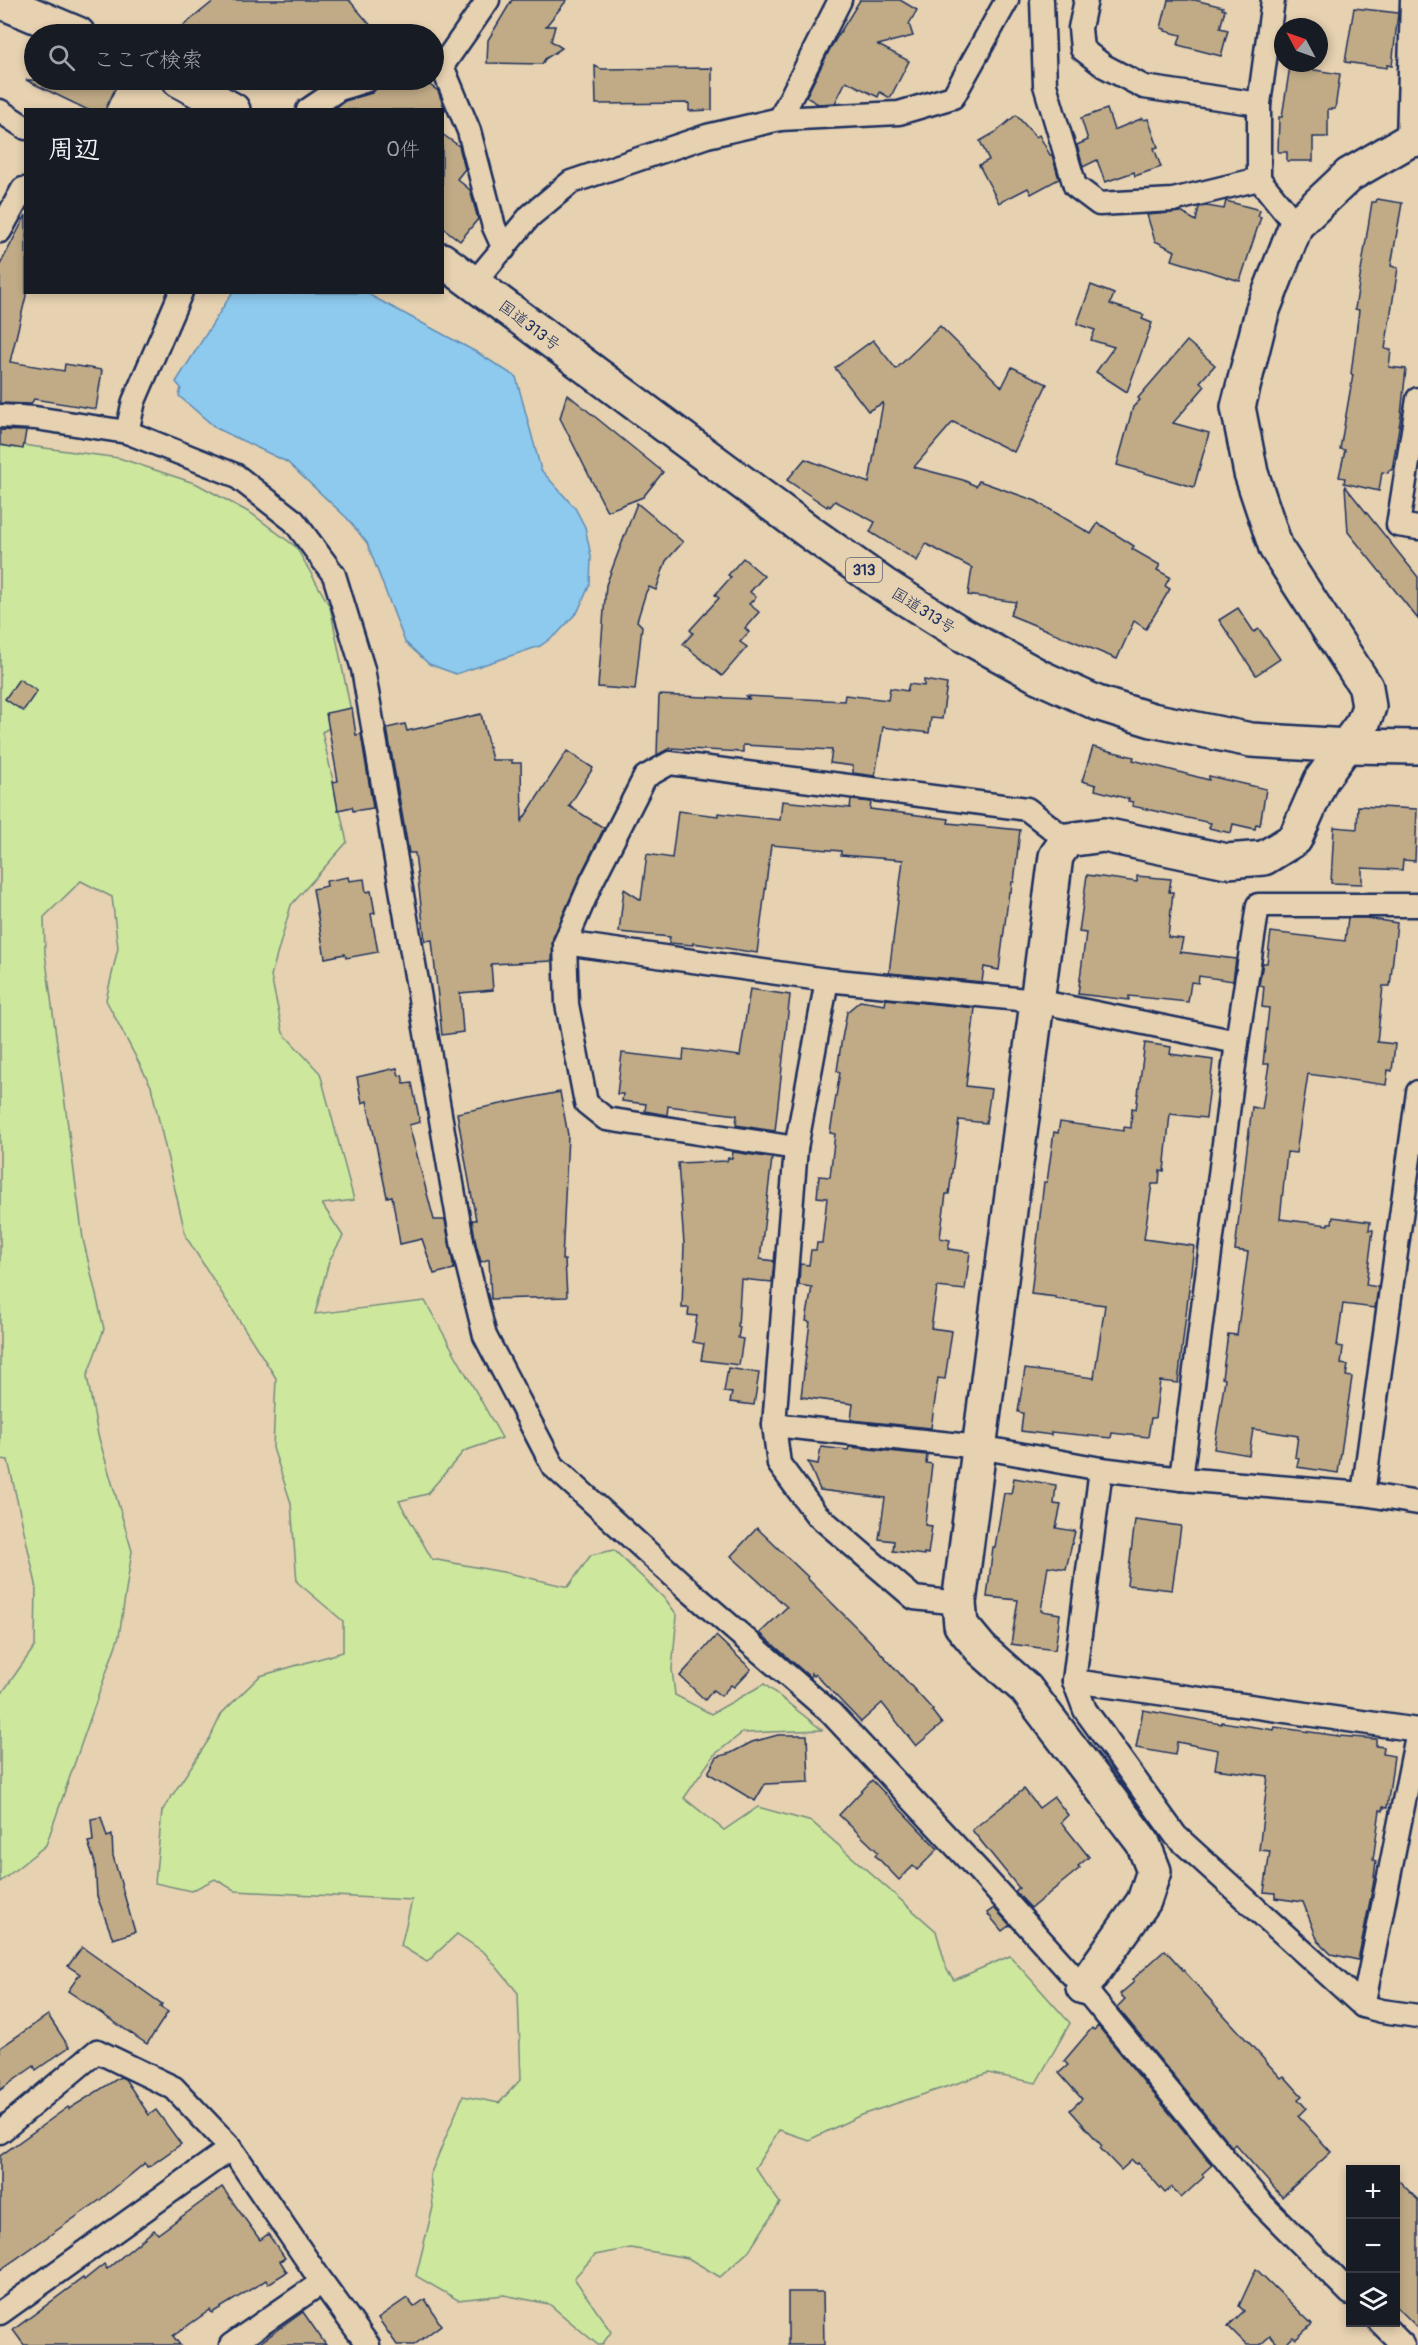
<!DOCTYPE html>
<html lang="ja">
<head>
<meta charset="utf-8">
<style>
  body { margin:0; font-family:Pangolin,"Klee One",sans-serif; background:#20242c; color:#f1f3f6 }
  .controls { position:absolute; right:18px; bottom:18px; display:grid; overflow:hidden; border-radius:0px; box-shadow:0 3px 9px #0003 }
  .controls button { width:54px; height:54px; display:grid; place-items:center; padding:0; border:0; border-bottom:2px solid #363941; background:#171b24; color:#f1f3f6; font:30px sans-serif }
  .compass { position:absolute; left:1274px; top:18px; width:54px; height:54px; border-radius:50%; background:#171b24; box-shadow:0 3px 9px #0003; rotate:311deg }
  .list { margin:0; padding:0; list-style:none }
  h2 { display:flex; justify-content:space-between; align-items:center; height:78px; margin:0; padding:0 24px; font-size:26px }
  h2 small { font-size:20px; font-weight:400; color:#9ea1a6 }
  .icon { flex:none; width:33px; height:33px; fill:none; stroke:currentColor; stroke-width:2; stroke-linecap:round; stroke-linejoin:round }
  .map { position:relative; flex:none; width:1418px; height:2345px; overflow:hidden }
  .search { position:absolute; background:#171b24; box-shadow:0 3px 9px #0003; left:24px; top:24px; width:420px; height:66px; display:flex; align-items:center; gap:15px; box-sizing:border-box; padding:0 21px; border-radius:33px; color:#9ea1a6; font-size:22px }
  .panel { position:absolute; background:#171b24; box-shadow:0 3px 9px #0003; left:24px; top:108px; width:420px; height:186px; border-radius:0px }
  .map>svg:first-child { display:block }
</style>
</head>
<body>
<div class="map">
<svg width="1418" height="2345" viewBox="0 0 1418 2345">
  <rect width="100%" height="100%" fill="#e6d1b0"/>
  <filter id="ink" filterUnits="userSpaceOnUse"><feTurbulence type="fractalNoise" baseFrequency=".0167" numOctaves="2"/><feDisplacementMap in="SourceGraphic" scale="12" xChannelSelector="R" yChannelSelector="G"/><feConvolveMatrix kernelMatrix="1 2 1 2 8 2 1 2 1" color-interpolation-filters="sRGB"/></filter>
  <g filter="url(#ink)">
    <!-- green -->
    <path fill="#cde79d" stroke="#748b7e" stroke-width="1.5" d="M0 442 119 458 197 484 252 514 296 547 330 607 352 716 322 732 347 842 291 905 271 976 283 1033 320 1073 354 1200 322 1204 343 1236 329 1261 315 1314 425 1301 502 1438 464 1451 427 1494 399 1501 432 1559 508 1573 568 1587 591 1555 614 1550 666 1600 677 1615 672 1669 675 1695 711 1714 764 1684 822 1730 742 1733 714 1755 684 1798 724 1830 758 1807 812 1822 936 1931 947 1970 954 1980 1010 1956 1070 2023 1036 2083 988 2073 861 2115 809 2140 779 2130 755 2168 780 2203 749 2251 720 2277 688 2258 631 2248 595 2255 574 2278 611 2332 602 2345H598L549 2304 504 2295 458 2300 416 2276 433 2207 430 2175 463 2096 499 2103 521 2079 518 1993 485 1953 457 1934 427 1962 401 1946 412 1900 236 1891 215 1879 191 1891 155 1883 162 1811 210 1738 222 1713 260 1676 343 1652V1621L297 1582 291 1503 273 1448 276 1378 186 1237 151 1086 106 1000 118 948 112 897 81 881 44 917 45 953 83 1239 104 1329 87 1376 98 1435 132 1551 119 1636 46 1845 0 1882V1696L35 1646 36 1584 8 1460 0 1459Z"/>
    <!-- water -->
    <path fill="#8ecaee" stroke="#608cb4" stroke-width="1.5" d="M232 293H366L478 353 516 377 541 470 575 508 585 527 591 556 590 584 578 611 558 633 540 646 456 674 429 664 405 642 367 543 347 518 287 462 216 428 179 396 181 388 176 382Z"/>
    <!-- building -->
    <g fill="#c0ab86" stroke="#1b2f5e" stroke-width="1.5">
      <path d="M215 0H349L378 34H173Z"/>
      <path d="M512 0H567L546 26H555L551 41 562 48 545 59 542 64 487 63 488 40Z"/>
      <path d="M860 0H900L917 10 909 24 913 36 878 45 909 61 890 98 880 92 878 97 846 81 835 103 818 104 806 97 831 47Z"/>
      <path d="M1168 0H1195L1223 7 1222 9 1225 10 1220 28 1228 30 1221 56 1178 45 1181 35 1165 31V29L1161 28Z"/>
      <path d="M1354 8 1398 13 1392 66 1387 65V68L1345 62Z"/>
      <path d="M595 66 601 69 712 68V110L689 111V103L596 104Z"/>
      <path d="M1290 66 1340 74 1335 109H1328V137H1313V161H1287V152H1278L1279 117H1282Z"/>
      <path d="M26 80H99L116 87 105 110H88Z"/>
      <path d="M398 80H423L438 91 445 110H333L345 101 372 93 379 85Z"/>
      <path d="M1107 109 1114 130 1143 118 1144 120 1148 119 1158 147 1154 148 1161 167 1135 176 1134 172 1105 182 1097 160 1083 167 1077 145 1088 140 1081 118Z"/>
      <path d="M1016 115 1036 137 1039 135 1050 155H1052L1059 179 1031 194 1028 188 999 203 979 165 989 160 980 141 996 132Z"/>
      <path d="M442 134 459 146 465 169 457 179 470 190 478 219 460 241 442 227Z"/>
      <path d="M1377 199 1402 203 1391 266 1398 268 1385 349 1391 350 1389 367 1406 369 1401 415 1392 470H1389L1388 473 1382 472 1379 491 1344 483 1345 478 1339 477 1345 450 1340 449 1353 375 1351 374 1359 310 1355 309 1372 202H1376Z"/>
      <path d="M1226 201 1260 210 1258 216 1261 217 1240 281 1172 260 1175 251 1155 241 1147 215 1181 212 1196 221 1199 207 1207 206 1224 209Z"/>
      <path d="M26 215V296L10 362 64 371 65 364 102 370 96 409 34 399 31 404 0 403V265Z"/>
      <path d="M1091 285 1114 294 1110 304 1144 315 1142 319 1152 323 1127 392 1096 372 1114 347 1091 340 1095 330 1077 324Z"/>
      <path d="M940 326 1002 387 1012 367 1047 384 1014 452 953 422 914 467 963 480 976 486 979 481 1036 501 1091 534 1098 523 1134 546 1132 549 1160 565 1157 570 1170 577 1165 586 1170 589 1146 629 1134 621 1117 659 1010 615 1016 602 968 595 972 568 926 544 917 561 870 532 875 522 835 501 830 507 828 505 827 507 787 480 805 459 869 483 883 403 868 411 835 368 873 340 896 369Z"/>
      <path d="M1187 341 1215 365 1200 382 1205 386 1173 423 1209 433 1194 487 1117 465 1133 407 1140 400 1138 398Z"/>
      <path d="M567 394 663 472 643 497 607 511 560 418Z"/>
      <path d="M0 430 26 431 23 449 0 445Z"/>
      <path d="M1345 486 1418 577V619L1348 532Z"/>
      <path d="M637 503 683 542 666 561 656 590 649 587 646 592 637 621 642 626 635 690 598 687 606 585Z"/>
      <path d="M743 558 764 576 750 592 756 597 749 604 759 612 745 628 749 632 740 642 747 647 722 676 683 644 693 633 690 630 719 598 715 595 731 577 728 575Z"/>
      <path d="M1238 608 1254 632 1259 629 1280 659 1256 675 1219 620Z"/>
      <path d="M19 679 37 691 23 711 5 699Z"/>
      <path d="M924 680 947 684 942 719 931 718 929 733 883 727 875 776 853 773V766L830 763 832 750 743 745V752L670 748 657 755 659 695 750 699 745 696 844 701 845 695 888 700 890 688 907 691 909 684 924 686Z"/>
      <path d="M352 708 356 735 361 734 373 808 353 811 352 807 338 810 333 782 338 781 326 713Z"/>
      <path d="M481 714 492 760H512V763H521L522 821 567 751 593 768 569 806 604 828 580 876 553 938 552 961 491 964 493 990 460 993 463 1032 442 1035 432 940 425 941 415 853H409L387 728 405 724 407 731Z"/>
      <path d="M1093 747 1134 757 1133 760 1209 780V776L1266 789 1260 825 1256 824 1255 829 1233 824 1231 833 1209 828 1211 823 1132 806 1133 802 1128 801 1129 799 1095 790 1096 785 1082 781Z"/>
      <path d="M851 800 871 802 870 809 949 819 948 823 1020 830 1014 882H1012L1011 892H1009L999 970 984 967 982 982 889 973 903 860 841 855V851L771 845 757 953 693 943V945L669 943 670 937 619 932 624 889 641 900 647 854 672 858 678 811 718 816V813L780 820 782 801 850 808Z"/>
      <path d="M1358 806 1417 809 1415 861 1403 860 1402 870 1362 868V884L1331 883 1334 827 1357 829Z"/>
      <path d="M1087 875 1137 882V876L1171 879 1169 892H1173L1168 937 1183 939 1180 952 1236 959 1233 981 1199 976 1198 983 1191 982 1188 1002 1129 996V1000L1078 994 1086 933 1079 932Z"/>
      <path d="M348 877 349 881 364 879 366 892 371 891 375 913 371 914 378 952 346 958 345 954 325 958 313 889 327 886 326 881Z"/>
      <path d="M1348 918H1366L1397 923 1390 986H1383L1377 1042 1395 1044 1392 1071 1388 1070 1386 1085 1308 1074 1296 1153 1287 1152 1280 1219 1328 1225V1223H1332L1333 1217 1370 1222 1369 1230H1373L1366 1285 1378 1287 1375 1308 1343 1304 1337 1346 1343 1347 1341 1364 1348 1365 1346 1376 1352 1377 1338 1473 1297 1467 1299 1458 1295 1457 1298 1436 1253 1429 1249 1455 1214 1449 1225 1379 1222 1378 1228 1334 1237 1335 1248 1252 1235 1250 1250 1123 1252 1107 1262 1109 1269 1064H1263L1269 1008 1262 1007 1264 986 1259 985 1263 963H1267L1271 932 1345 941Z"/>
      <path d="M750 989 790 995 775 1131 736 1125 737 1115 668 1106 667 1115 645 1111 646 1104 622 1101 623 1094H617L622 1053 683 1060 684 1049 740 1056Z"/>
      <path d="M886 999 975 1008 966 1086 991 1089 986 1123 959 1120 949 1194H946L940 1238 950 1240 948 1249 970 1252 965 1290 937 1287 931 1328 952 1331 945 1379 938 1378 931 1428 851 1420 853 1404 801 1397 810 1322 806 1321 812 1287 799 1285 800 1264 809 1265 811 1250H816L817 1243H822L827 1198 817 1197 819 1176 830 1177 835 1134 830 1133 840 1072 837 1071 841 1044 847 1012 860 1001 885 1005Z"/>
      <path d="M1145 1043 1171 1047 1170 1054 1213 1060 1206 1118 1170 1114 1164 1171 1160 1170 1159 1184H1152L1144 1239 1194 1246 1178 1383 1160 1381 1155 1418H1151L1148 1437 1112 1433 1111 1438 1051 1432V1435L1021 1431 1023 1413 1018 1412 1025 1369 1094 1378 1105 1305 1056 1299V1297L1031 1294 1044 1182H1047L1054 1132 1058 1133 1060 1122 1124 1131V1127L1131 1128 1132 1108 1136 1109Z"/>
      <path d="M397 1068 399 1076 402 1075 404 1084 412 1083 420 1122 409 1125 434 1220H445L454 1269 434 1274 422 1239 400 1244 392 1196 387 1197 367 1101 362 1103 357 1077Z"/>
      <path d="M560 1092 568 1135 562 1260H565L567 1297 491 1299 489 1259 481 1262 476 1244 472 1220H476L457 1113Z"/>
      <path d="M733 1152 772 1158 760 1259 774 1261 772 1282 741 1279 738 1326 740 1327 738 1338 743 1339 739 1365 701 1360 704 1344 693 1342 697 1316 688 1315 689 1308H682L684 1244 678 1163 727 1161 728 1158H732Z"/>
      <path d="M728 1368 759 1373 754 1405 730 1402 732 1393 724 1392Z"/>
      <path d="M821 1447 848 1450 849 1447 927 1455 926 1463 932 1464 925 1525 932 1526 928 1554 924 1553V1555L893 1551 894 1541 879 1539 885 1498 820 1490 808 1462 818 1464Z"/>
      <path d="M1014 1478 1056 1485 1054 1504 1061 1505 1056 1528 1075 1531 1066 1569 1048 1566 1041 1611 1060 1614 1055 1650 1011 1644 1018 1600 987 1597 993 1547H995L1004 1493 1011 1494Z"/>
      <path d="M1135 1520 1181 1526 1172 1590 1127 1585Z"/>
      <path d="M757 1528 808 1577 807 1578 869 1640 933 1710 932 1711 942 1724 916 1746 882 1703 861 1722 815 1674 814 1676 811 1673V1678L760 1633 787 1607 731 1556Z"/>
      <path d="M716 1636 751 1669 734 1687 731 1685 721 1696 713 1690 705 1700 680 1676Z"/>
      <path d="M1143 1710 1221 1724 1222 1722 1274 1730 1275 1727 1339 1736 1376 1739V1746L1384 1747 1383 1754 1394 1756 1387 1808 1383 1807V1811L1380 1810 1373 1860 1376 1861 1373 1886 1358 1960 1331 1954 1318 1941 1303 1902 1275 1898V1893L1264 1892 1270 1851 1259 1850 1268 1776 1215 1769 1218 1750 1177 1742 1175 1755 1136 1748Z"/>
      <path d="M778 1735H807L809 1782 765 1784 755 1801 708 1773 717 1757 731 1753 752 1742Z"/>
      <path d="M872 1780 938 1849 917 1870 913 1866 899 1880 875 1855 878 1852 839 1815Z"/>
      <path d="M1024 1789 1039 1808 1054 1797 1068 1815 1061 1822 1089 1857 1078 1866 1080 1868 1031 1908 1015 1891 1019 1888 972 1830Z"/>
      <path d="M101 1817 107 1837 112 1835 113 1856 135 1932 113 1939 97 1896 95 1863 88 1842 93 1841 91 1819Z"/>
      <path d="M994 1908 1010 1925 1002 1931 987 1913Z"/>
      <path d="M82 1947 162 2004 160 2007 168 2012 147 2044 68 1991 80 1974 68 1966Z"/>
      <path d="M1165 1950 1281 2078 1284 2076 1302 2096 1298 2099 1306 2108 1298 2116 1331 2152 1282 2197 1235 2144 1232 2147 1117 2007 1125 1999 1120 1994 1134 1982 1132 1980Z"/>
      <path d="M48 2015 69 2047 36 2070 34 2066 0 2090V2048Z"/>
      <path d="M1098 2026 1212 2165 1202 2174 1204 2177 1181 2198 1172 2187 1165 2193 1138 2163 1136 2164 1132 2160 1121 2170 1100 2148 1102 2146 1070 2110 1082 2099 1059 2073 1068 2065 1064 2061 1092 2028 1094 2030Z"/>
      <path d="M120 2077 125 2079 149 2115 156 2110 181 2144 150 2166 147 2167 145 2163 100 2200 0 2270V2156L68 2107 69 2109Z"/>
      <path d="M1395 2177 1418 2200V2328L1395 2305Z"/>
      <path d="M222 2187 260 2240 268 2234 285 2258 280 2261 287 2272 268 2284 266 2280 212 2313 210 2310 173 2336 180 2345H24L13 2330 83 2278 84 2280 104 2264 107 2269 154 2230 158 2234Z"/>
      <path d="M1256 2269 1312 2324 1296 2339 1293 2337 1285 2345H1279L1270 2336 1260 2345H1247L1228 2326 1244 2311 1239 2306Z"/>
      <path d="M788 2292H823L824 2345H788Z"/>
      <path d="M407 2298 414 2307 425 2299 441 2325 414 2345H397L378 2318Z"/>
      <path d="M303 2312 326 2345H257Z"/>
    </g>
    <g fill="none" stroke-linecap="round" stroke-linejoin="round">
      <defs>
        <g id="street">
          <path d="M1042 0 1045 85 1075 186 1099 204 1173 200 1259 179 1296 225"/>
          <path d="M1086 0 1080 28 1082 49 1104 66 1144 87 1259 104 1273 0"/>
          <path d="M442 66 469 131 494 227 504 249"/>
          <path d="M434 67 442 66 488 0"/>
          <path d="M1259 104V179"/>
          <path d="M308 110 339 89 367 80"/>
          <path d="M0 111 26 128"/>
          <path d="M780 119 840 0"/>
          <path d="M1408 141 1412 0"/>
          <path d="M0 231 23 189 26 190"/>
          <path d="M474 283 530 216 571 182 707 136 780 119 899 113 953 97 1007 0"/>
          <path d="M1418 399 1398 525 1418 528"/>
          <path d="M0 416 35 418 127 432 235 475 294 521 334 575 363 669 463 1247 485 1336 553 1466 690 1591 831 1713 978 1870 1083 1987 1262 2204 1350 2293"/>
          <path d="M127 432 134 401 181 292"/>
          <path d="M565 943 827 980 1037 1001 1237 1042 1181 1479"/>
          <path d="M827 980 796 1148 774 1425 779 1464 816 1514 914 1598 959 1603"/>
          <path d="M1237 1042 1258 905H1418"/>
          <path d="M796 1148 606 1119 586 1103 567 1004 565 943 592 881 645 777 670 763 1027 809 1067 840"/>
          <path d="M774 1425 979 1447 1101 1469 1181 1479 1363 1494 1418 1503"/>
          <path d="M1101 1469 1074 1681 1085 1710 1176 1836 1363 2006 1382 2011 1418 2016"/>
          <path d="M1363 1494 1418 1092"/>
          <path d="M1074 1681 1418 1730"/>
          <path d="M1363 2006 1418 1731"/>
          <path d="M0 2132 97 2051 174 2088 231 2148 322 2282"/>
          <path d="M0 2313 231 2148"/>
          <path d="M1380 2322 1403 2345"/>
          <path d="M231 2345 322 2282 368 2345"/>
        </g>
        <path id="secondary" d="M1083 1987 1144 1901 1154 1871 1143 1843 1026 1689 981 1649 961 1625 959 1603 1056 856 1067 840 1104 835 1227 861 1264 858 1295 839 1321 780 1363 723 1369 707 1366 687 1276 548 1251 473 1238 407 1262 312 1296 225 1349 175 1408 141 1418 139"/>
        <g id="highway">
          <path d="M0 1 78 34"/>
          <path d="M179 80 233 110"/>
          <path d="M442 260 812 534 884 585 962 634 1040 677 1097 703 1152 720 1251 740 1347 746 1418 747"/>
        </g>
      </defs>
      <!-- street casing -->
      <use href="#street" stroke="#1b2f5e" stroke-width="27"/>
      <!-- secondary casing -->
      <use href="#secondary" stroke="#1b2f5e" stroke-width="38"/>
      <!-- highway casing -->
      <use href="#highway" stroke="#1b2f5e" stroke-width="38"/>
      <!-- street -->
      <use href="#street" stroke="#e6d1b0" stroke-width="22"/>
      <!-- secondary -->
      <use href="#secondary" stroke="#e6d1b0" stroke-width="33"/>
      <!-- highway -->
      <use href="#highway" stroke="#e6d1b0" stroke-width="33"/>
    </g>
  </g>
  <g text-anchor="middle" stroke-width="4.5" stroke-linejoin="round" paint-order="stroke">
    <!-- shield labels -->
    <rect fill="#e6d1b0" stroke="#586077" stroke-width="1.5" x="846" y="558" width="36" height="24" rx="4.5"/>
    <g font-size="15" font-weight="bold" fill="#1b2f5e">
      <text x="864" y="575">313</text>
    </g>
    <!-- street labels -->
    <g font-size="16" fill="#1b2f5e" stroke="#e6d1b0">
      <text transform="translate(530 325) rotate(37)" y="6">国道313号</text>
      <text transform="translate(924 610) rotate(32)" y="6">国道313号</text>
    </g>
  </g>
</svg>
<div class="controls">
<button>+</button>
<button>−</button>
<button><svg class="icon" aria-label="layers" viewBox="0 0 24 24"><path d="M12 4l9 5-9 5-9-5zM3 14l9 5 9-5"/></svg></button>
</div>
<svg class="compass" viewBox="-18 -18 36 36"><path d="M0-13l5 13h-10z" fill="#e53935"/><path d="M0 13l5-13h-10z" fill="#9ea1a6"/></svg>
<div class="search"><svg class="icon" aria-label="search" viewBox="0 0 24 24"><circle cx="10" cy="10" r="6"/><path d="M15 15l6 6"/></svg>ここで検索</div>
<section class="panel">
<h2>周辺<small>0件</small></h2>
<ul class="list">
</ul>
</section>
</div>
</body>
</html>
